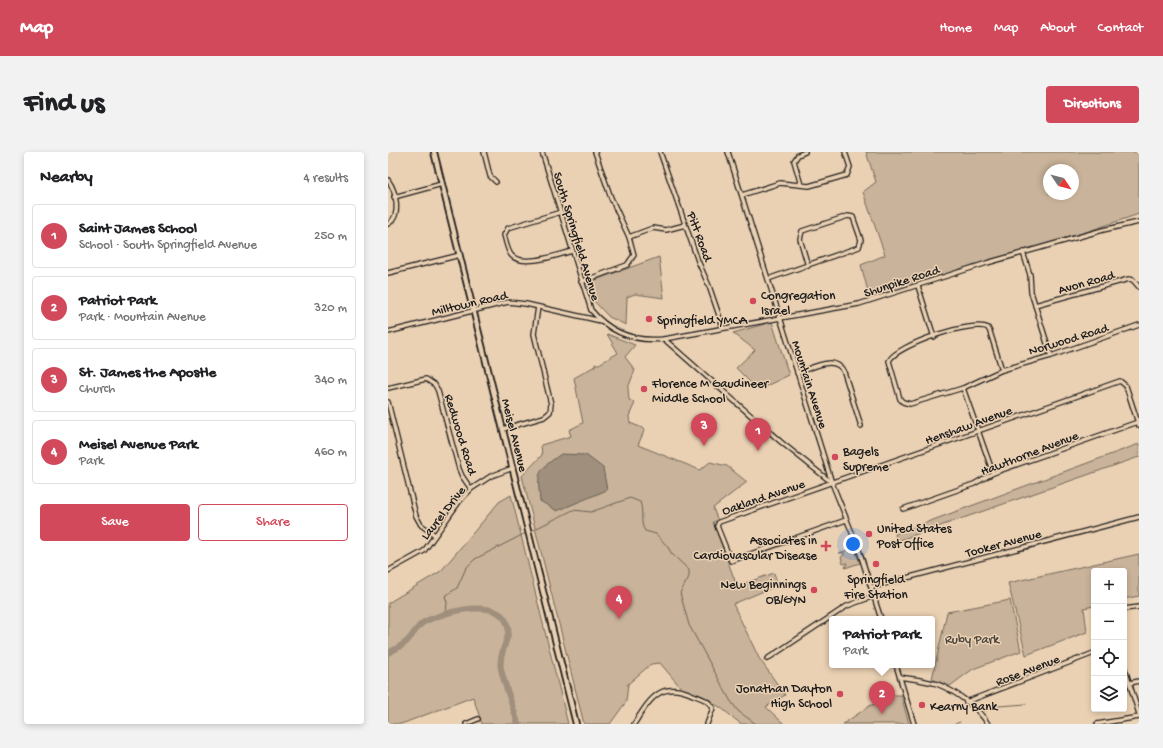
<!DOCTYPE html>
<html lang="en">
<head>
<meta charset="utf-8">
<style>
  body { margin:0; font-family:"Gochi Hand",sans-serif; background:#f2f2f2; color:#202124 }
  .controls { position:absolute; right:12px; bottom:12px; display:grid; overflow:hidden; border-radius:4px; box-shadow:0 2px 6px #0003 }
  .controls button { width:36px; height:36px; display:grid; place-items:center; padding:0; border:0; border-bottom:1px solid #e0e0e0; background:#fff; color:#202124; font:20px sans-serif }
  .compass { position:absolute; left:655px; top:12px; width:36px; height:36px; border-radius:50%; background:#fff; box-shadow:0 2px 6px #0003; rotate:125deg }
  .you { position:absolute; left:465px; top:392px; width:14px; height:14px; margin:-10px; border:3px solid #fff; border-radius:50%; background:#1a73e8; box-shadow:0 0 0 6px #1a73e833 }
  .badge { display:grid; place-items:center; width:26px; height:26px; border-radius:50%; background:#d1495b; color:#fff; font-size:13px; font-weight:700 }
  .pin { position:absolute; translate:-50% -33px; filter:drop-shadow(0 1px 2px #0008) }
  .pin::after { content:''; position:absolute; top:21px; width:14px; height:12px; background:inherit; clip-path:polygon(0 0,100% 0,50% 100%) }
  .popup { position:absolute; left:441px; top:464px; width:106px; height:52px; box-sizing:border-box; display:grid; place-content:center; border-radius:4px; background:#fff; filter:drop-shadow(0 1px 3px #0005); font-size:13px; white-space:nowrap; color:#757577 }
  .popup b { font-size:15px; color:#202124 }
  .popup::after { content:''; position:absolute; left:50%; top:100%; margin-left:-8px; border:8px solid transparent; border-top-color:#fff }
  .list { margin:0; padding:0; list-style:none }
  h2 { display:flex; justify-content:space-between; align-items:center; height:52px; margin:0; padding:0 16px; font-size:17px }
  h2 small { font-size:13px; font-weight:400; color:#757577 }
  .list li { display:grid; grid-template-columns:26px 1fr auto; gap:12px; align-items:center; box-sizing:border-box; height:64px; margin:0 8px 8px; padding:0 8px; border:1px solid #e0e0e0; border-radius:4px }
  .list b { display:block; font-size:15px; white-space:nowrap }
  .list p { margin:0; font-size:13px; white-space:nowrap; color:#757577 }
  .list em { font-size:13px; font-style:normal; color:#757577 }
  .actions { display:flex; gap:8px; padding:12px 16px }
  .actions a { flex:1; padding:9px 0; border:1px solid #d1495b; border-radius:4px; text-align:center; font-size:14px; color:#d1495b }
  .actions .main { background:#d1495b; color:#fff }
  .icon { flex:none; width:22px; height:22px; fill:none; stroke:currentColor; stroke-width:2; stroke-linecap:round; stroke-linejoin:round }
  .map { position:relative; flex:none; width:751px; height:572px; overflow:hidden; border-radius:4px }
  header { display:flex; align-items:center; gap:24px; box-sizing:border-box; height:56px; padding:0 20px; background:#d1495b; color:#fff }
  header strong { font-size:19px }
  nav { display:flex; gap:22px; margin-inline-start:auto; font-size:14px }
  .intro { display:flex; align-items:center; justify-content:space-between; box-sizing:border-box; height:96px; padding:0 24px }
  h1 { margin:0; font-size:28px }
  .button { padding:10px 18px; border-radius:4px; background:#d1495b; color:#fff; font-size:14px; font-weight:700 }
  main { display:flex; gap:24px; padding:0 24px }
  aside { flex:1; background:#fff; border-radius:4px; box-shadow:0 2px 6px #0003 }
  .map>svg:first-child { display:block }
</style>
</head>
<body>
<header>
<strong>Map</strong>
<nav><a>Home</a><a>Map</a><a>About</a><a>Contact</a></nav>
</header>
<div class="intro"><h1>Find us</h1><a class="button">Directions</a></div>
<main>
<aside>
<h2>Nearby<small>4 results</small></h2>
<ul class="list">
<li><span class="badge">1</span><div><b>Saint James School</b><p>School · South Springfield Avenue</p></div><em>250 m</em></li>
<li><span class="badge">2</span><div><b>Patriot Park</b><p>Park · Mountain Avenue</p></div><em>320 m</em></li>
<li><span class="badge">3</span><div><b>St. James the Apostle</b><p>Church</p></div><em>340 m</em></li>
<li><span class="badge">4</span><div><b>Meisel Avenue Park</b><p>Park</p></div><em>460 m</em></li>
</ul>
<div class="actions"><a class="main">Save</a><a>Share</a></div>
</aside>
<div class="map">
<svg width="751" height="572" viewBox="0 0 751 572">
  <rect width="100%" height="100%" fill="#ebd1b3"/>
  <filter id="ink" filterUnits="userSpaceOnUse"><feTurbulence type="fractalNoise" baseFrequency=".025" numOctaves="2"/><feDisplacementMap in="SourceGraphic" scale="8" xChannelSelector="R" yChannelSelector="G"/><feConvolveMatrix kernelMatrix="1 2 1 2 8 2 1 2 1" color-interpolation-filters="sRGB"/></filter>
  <g filter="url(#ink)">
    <!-- green -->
    <g fill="#c9b39a" stroke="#72685b" fill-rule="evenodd">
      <path d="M478 0H751V62L698 80 585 113 482 147 473 113 497 103 475 40 488 30ZM661 18H685V42H661Z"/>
      <path d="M271 105 276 146 247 142 239 145 238 173 221 165 204 147 199 131Z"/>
      <path d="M384 170 401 223 370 238 348 216 367 198 345 181Z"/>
      <path d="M219 182 247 193 237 205 247 218 240 236 241 248 247 251 241 264 242 271 257 277 250 293 312 318 322 310 339 314 359 330 325 356 330 369 325 370 349 434 386 421 390 433 345 452 371 506 397 543 378 555 396 572H353L332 555 294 537 272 511 263 512 240 532 238 550 222 572H196L134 324 154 303 153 293 183 284 181 278 195 271 186 226 207 214V212H211L230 201Z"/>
      <path d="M751 292V305L509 389 507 382Z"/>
      <path d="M123 343 180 572H94L85 545 13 572H0V451L53 419 111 350Z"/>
      <path d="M466 396 472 411 457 416 459 411 455 412 453 405 456 403V401H451Z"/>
      <path d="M751 402V444L736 447V419H706V454L696 456 699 480 638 503 620 431Z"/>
      <path d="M622 448 633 499 585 517 562 534 544 527 559 460Z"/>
      <path d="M505 543H513L521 572H455L483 553 496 550Z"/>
    </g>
    <!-- water -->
    <path fill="#9f8f7c" stroke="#6b6156" d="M173 302 198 303 215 316 219 338 169 359 152 349C149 319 149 319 173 302Z"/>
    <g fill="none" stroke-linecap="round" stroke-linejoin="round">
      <!-- stream -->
      <g stroke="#6b6156" stroke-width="1">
        <path d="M143 379 185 358 203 360 242 346 252 350C256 360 251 370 257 379L268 382 279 394 284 402 301 418V425L292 441 301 473 342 548 350 559 368 572"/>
        <path d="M58 462 59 450 57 444 69 436 78 416 87 407 138 381"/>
        <path d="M595 559 611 554 638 552"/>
        <path d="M567 572 572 570"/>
      </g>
      <!-- river -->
      <path stroke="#9f8f7c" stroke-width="6" d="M0 501C7 497 15 494 20 488 26 482 29 474 36 470 55 460 114 443 120 475 123 486 110 500 113 517 117 535 125 554 130 572"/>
      <defs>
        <g id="minor">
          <path d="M96 0 102 24 108 30"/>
          <path d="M154 0 203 158C222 181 247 190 276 187L471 152 599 111 715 78 751 70"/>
          <path d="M272 0 310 109 321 134 335 175"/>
          <path d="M340 0 444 331 471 398 493 467"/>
          <path d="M0 28C8 39 14 64 0 72"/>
          <path d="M413 33 406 9 410 3 417 0"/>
          <path d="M354 43 392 31 421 34 459 23 462 15 457 0"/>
          <path d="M6 45 54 32"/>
          <path d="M173 60 120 76 116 83C118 89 119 99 124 104 136 115 170 103 184 99"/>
          <path d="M241 85 265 76 278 78 297 73"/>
          <path d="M635 100 642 123 643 140 663 204"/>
          <path d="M0 121 72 103"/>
          <path d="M380 127 471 95 473 88 465 65 460 64 414 79 412 87 420 114"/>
          <path d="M193 130 239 113 246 103 241 85 223 46 207 0"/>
          <path d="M530 134 546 185"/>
          <path d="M647 153 741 127 745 128 751 135"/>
          <path d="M0 180 120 150 138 152 213 169"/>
          <path d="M276 187 393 290 443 330"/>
          <path d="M614 218 602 180 600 176C586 167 508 193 501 209L512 247 515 250 522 252 575 236 614 218 663 204 751 173"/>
          <path d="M409 221C424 216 447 202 456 220L473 274"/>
          <path d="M0 236 38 227 47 233 50 239 71 317 74 324 83 337"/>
          <path d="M575 236 605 321"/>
          <path d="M0 250 28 364 33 373 47 383"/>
          <path d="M115 277 156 265 162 260 163 252 146 182 150 155"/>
          <path d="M515 357 586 332 605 321 750 270"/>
          <path d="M458 368 343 409 329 374 331 370 732 229 738 234 751 274"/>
          <path d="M0 419 36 399 71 350 83 337 103 324 125 316"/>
          <path d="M484 435 751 365"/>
          <path d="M736 457 751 455"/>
          <path d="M379 507 459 454 486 444"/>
          <path d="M508 513 526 572"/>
          <path d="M736 514 751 562"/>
          <path d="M512 525C524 527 537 528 549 532 567 539 590 555 600 572"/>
          <path d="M742 531 751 529"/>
          <path d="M578 550 706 501"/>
          <path d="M78 572 90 567"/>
          <path d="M246 572C262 547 272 528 305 543 313 546 321 548 325 556L319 572"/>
          <path d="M709 572 751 565"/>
        </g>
        <path id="major" d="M46 0 188 572"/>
      </defs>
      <!-- minor casing -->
      <use href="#minor" stroke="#1c1c1c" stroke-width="6"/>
      <!-- major casing -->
      <use href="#major" stroke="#1c1c1c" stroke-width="8"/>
      <!-- minor -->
      <use href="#minor" stroke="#ebd1b3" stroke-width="3.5"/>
      <!-- major -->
      <use href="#major" stroke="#ebd1b3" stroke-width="4.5"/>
    </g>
  </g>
  <!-- markers -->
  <g fill="#d1495b" stroke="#ebd1b3" stroke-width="1.5">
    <circle cx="365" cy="149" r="4"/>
    <circle cx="261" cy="167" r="4"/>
    <circle cx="256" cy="237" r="4"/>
    <circle cx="447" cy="305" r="4"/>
    <circle cx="481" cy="382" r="4"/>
    <path d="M436 388h4v4h4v4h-4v4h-4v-4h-4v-4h4z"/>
    <circle cx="488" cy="412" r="4"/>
    <circle cx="426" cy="438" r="4"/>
    <circle cx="452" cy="542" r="4"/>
    <circle cx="534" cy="553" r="4"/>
  </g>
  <g text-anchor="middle" stroke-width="3" stroke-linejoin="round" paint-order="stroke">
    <!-- street labels -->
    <g font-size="13" fill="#1c1c1c" stroke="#ebd1b3">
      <text transform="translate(190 84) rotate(73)" y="5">South Springfield Avenue</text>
      <text transform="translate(313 84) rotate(70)" y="5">Pitt Road</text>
      <text transform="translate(513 128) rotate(-18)" y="5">Shunpike Road</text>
      <text transform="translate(698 129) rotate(-16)" y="5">Avon Road</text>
      <text transform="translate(81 150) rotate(-13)" y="5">Milltown Road</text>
      <text transform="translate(680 186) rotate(-17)" y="5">Norwood Road</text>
      <text transform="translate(423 232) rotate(72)" y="5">Mountain Avenue</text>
      <text transform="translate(580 272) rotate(-20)" y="5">Henshaw Avenue</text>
      <text transform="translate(74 282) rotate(73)" y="5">Redwood Road</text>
      <text transform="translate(128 283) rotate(76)" y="5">Meisel Avenue</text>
      <text transform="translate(641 300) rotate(-21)" y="5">Hawthorne Avenue</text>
      <text transform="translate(375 344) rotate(-19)" y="5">Oakland Avenue</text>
      <text transform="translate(54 360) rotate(-52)" y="5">Laurel Drive</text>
      <text transform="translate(615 390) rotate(-15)" y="5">Tooker Avenue</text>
      <text transform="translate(639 517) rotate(-21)" y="5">Rose Avenue</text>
    </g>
    <!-- poi labels -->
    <g font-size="13" fill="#1c1c1c" stroke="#ebd1b3" text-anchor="start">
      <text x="373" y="147">Congregation<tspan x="373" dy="15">Israel</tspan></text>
      <text x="269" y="172">Springfield YMCA</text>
      <text x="264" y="235">Florence M Gaudineer<tspan x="264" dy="15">Middle School</tspan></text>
      <text x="455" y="303">Bagels<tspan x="455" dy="15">Supreme</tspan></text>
      <text x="489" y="380">United States<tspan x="489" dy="15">Post Office</tspan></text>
      <text x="429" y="392" text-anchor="end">Associates in<tspan x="429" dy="15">Cardiovascular Disease</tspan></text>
      <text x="488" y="431" text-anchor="middle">Springfield<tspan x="488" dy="15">Fire Station</tspan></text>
      <text x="418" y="436" text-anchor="end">New Beginnings<tspan x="418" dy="15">OB/GYN</tspan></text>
      <text x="444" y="540" text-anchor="end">Jonathan Dayton<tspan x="444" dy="15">High School</tspan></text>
      <text x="542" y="558">Kearny Bank</text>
    </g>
    <!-- park labels -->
    <g font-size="13" fill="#47423c" stroke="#ebd1b3">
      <text x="584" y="491">Ruby Park</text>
    </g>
  </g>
</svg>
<div class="controls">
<button>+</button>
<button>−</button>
<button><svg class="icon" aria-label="locate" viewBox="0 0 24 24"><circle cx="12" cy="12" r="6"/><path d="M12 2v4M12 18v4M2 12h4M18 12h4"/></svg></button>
<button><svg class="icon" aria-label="layers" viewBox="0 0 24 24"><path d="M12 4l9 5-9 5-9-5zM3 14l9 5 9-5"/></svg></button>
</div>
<svg class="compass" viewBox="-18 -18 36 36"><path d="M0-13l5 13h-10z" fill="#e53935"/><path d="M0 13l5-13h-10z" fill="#757577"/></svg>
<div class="you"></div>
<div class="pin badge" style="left:370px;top:299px">1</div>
<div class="pin badge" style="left:494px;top:562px">2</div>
<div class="popup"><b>Patriot Park</b>Park</div>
<div class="pin badge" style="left:316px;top:294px">3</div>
<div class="pin badge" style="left:231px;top:467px">4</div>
</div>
</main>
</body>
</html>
